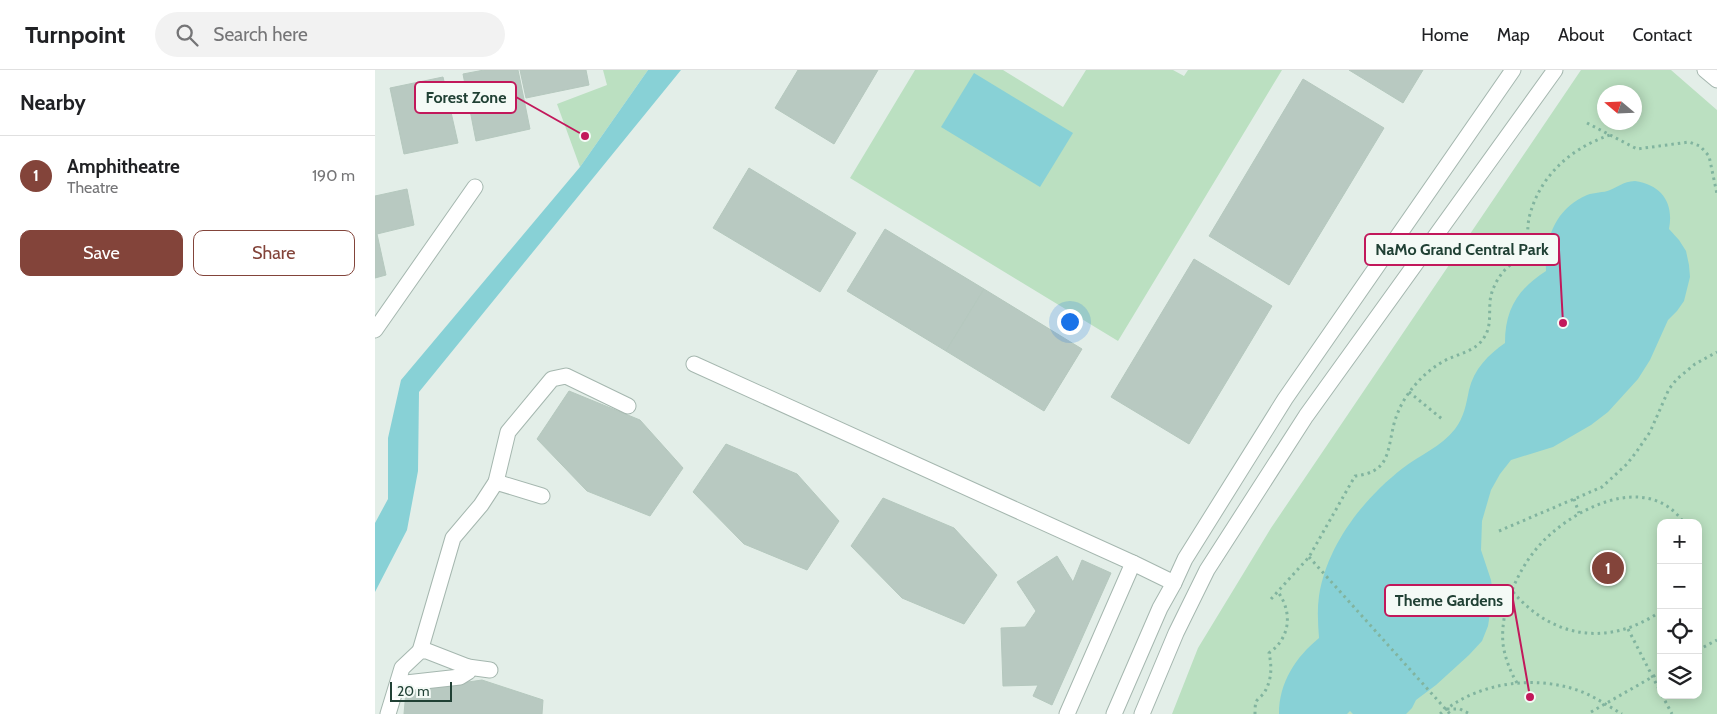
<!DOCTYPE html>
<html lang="en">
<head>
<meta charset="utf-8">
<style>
  body { margin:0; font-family:Cabin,sans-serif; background:#f2f2f2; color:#202124 }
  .controls { position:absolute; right:15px; bottom:15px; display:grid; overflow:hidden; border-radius:10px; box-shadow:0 2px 12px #0003 }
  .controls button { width:45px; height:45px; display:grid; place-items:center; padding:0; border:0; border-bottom:1px solid #e0e0e0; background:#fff; color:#202124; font:25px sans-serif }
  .compass { position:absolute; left:1222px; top:15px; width:45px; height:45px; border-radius:50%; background:#fff; box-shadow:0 2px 12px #0003; rotate:289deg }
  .scale { position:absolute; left:15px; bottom:12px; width:62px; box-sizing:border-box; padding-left:5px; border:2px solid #214135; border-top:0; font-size:14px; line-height:18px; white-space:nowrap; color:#214135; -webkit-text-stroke:4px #f4faf6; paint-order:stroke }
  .you { position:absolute; left:694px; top:251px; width:18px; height:18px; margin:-12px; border:4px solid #fff; border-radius:50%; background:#1a73e8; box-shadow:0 0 0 8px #1a73e833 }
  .badge { display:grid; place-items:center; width:32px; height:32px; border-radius:50%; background:#83443a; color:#fff; font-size:16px; font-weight:700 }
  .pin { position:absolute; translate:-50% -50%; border:2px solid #fff; box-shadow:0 1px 5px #0006 }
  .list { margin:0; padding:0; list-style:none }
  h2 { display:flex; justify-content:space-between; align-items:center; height:65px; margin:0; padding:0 20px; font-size:21px }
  h2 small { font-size:16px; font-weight:400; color:#757577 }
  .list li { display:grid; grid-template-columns:32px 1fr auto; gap:15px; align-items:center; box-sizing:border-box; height:80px; padding:0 20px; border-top:1px solid #e0e0e0 }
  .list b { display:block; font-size:19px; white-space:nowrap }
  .list p { margin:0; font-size:16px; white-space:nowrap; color:#757577 }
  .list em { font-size:16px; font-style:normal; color:#757577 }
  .actions { display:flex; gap:10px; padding:15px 20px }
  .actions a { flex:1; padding:11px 0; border:1px solid #83443a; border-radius:10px; text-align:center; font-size:18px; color:#83443a }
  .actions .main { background:#83443a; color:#fff }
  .icon { flex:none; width:28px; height:28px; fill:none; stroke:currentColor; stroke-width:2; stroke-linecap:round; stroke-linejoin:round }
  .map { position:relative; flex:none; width:1342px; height:644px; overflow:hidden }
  header { display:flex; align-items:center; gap:30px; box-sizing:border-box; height:70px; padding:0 25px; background:#fff; border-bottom:1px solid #e0e0e0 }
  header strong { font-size:24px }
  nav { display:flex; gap:28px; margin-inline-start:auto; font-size:18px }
  .search { width:350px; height:45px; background:#f2f2f2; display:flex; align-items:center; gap:12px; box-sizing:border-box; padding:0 18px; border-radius:28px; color:#757577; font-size:19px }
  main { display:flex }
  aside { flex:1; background:#fff }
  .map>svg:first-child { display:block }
</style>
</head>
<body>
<header>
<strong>Turnpoint</strong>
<div class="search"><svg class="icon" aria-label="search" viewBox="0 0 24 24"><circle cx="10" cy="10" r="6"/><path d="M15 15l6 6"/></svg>Search here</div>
<nav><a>Home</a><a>Map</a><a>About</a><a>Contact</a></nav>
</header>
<main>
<aside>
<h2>Nearby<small></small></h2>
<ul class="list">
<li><span class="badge">1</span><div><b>Amphitheatre</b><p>Theatre</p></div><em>190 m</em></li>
</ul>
<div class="actions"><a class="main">Save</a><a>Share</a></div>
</aside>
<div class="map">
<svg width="1342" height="644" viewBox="0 0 1342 644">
  <rect width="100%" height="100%" fill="#e3eee8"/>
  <!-- green -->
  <g fill="#bbe0c1" fill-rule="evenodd">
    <path d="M228 0H273L205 97 182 34 232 15Z"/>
    <path d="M540 0H628L688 37 711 0H798L809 6 813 0H907L743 271 475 108Z"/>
    <path d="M1206 0H1296L1342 40V644H797L823 578 896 458ZM1230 22H1260V52H1230ZM1286 453H1323V625H1286Z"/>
  </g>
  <!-- water -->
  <g fill="#88d1d6">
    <path d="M273 0H306L44 322 43 401 32 460 0 522V453L13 429V368L26 310 205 97Z"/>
    <path d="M599 3 698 63 665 117 566 57Z"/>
    <path d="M1260 111C1287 115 1299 133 1294 159L1304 170 1311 181 1314 195 1315 207 1309 231 1302 241 1293 250 1275 290 1263 309 1233 342 1216 355 1178 377 1136 390 1125 404 1116 420 1107 451 1106 480 1116 510 1118 525 1113 556 1107 571 1094 585 1061 615 1041 630 1037 638 1031 644H978L975 641 972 644H904C904 612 921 587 944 568 943 554 942 540 944 526 952 475 988 429 1028 398 1045 385 1067 376 1080 359 1089 347 1091 335 1094 320 1099 299 1113 285 1130 273 1130 239 1143 219 1171 201 1169 169 1181 138 1212 125 1220 122 1228 123 1235 120 1245 116 1247 112 1260 111Z"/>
  </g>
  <!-- building -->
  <g fill="#b8c9c1" stroke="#b5c8be">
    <path d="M109 0H143L155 59 101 71 88 4Z"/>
    <path d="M145 0H211L214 15 151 28Z"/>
    <path d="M423 0H503L459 74 400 38Z"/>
    <path d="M974 0H1048L1028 33Z"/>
    <path d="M68 7 83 73 29 84 15 18Z"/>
    <path d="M928 9 1009 58 914 215 834 166Z"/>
    <path d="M374 98 481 163 445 222 338 158Z"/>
    <path d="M32 119 39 155 2 164 11 205 0 208V126Z"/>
    <path d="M510 159 609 219 571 281 472 221Z"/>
    <path d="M819 189 897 236 814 374 736 327Z"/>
    <path d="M609 219 707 279 669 341 571 281Z"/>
    <path d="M194 321 265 350 308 398 275 446 212 421 162 369Z"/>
    <path d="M351 374 422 404 464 451 432 500 369 474 318 422Z"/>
    <path d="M508 428 579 458 622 505 589 554 527 528 476 476Z"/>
    <path d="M682 486 698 512 707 490 736 503 677 635 658 626 663 615 628 616 626 558 650 557 661 541 642 512Z"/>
    <path d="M107 610 168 630 167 644H29L31 621Z"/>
  </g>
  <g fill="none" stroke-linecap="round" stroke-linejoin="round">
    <defs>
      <g id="street">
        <path d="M1330 0 1342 10"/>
        <path d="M0 260 100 117"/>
        <path d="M319 294 758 493 692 644"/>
        <path d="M121 412 167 426"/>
        <path d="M758 493 799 513"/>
        <path d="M45 581 78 468 106 435 121 412 133 362 177 309 191 306 253 336"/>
        <path d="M93 597 115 600"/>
        <path d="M13 644 27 598 45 581H52L93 597V602L85 607 22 614"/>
        <path d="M739 644 785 538 799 513 810 489 910 329 1138 0"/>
        <path d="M767 644 801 563 832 500 931 346 1180 0"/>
      </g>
    </defs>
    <!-- street casing -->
    <use href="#street" stroke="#a5b7af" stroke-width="17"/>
    <!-- path -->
    <g stroke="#81b49f" stroke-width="3" stroke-dasharray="2.5 4" stroke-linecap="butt">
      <path d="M1212 53 1262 79 1314 72 1325 76 1334 86 1342 124"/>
      <path d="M1034 322 1067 349"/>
      <path d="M1199 429 1204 443"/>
      <path d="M1124 461 1227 417 1252 394 1262 381 1275 362 1294 319 1302 309 1320 294 1342 282"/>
      <path d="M934 487 1075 644"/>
      <path d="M1138 522C1178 569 1235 577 1286 541"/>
      <path d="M896 529 934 487 980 406C1013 402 1012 385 1018 358 1020 348 1025 336 1031 327 1041 312 1053 300 1069 291 1084 283 1101 282 1110 266 1118 253 1112 236 1117 222 1121 210 1129 198 1140 192 1143 190 1146 189 1149 185 1153 178 1152 158 1154 148 1164 106 1196 78 1235 65"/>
      <path d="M1253 559 1286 623"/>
      <path d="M1323 580 1342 570"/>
      <path d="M1142 613C1135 601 1130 588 1128 574 1125 541 1141 503 1162 478 1194 440 1272 399 1309 453"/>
      <path d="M1287 625 1297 644"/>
      <path d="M1072 639H1085L1095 644"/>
      <path d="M1216 642 1286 602"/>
      <path d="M880 644C880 641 880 635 881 632 882 629 887 626 889 623 897 610 897 597 894 583 915 568 918 543 903 522"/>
      <path d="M1065 644C1104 611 1164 604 1210 623 1223 629 1235 637 1247 644"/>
    </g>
    <!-- street -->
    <use href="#street" stroke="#fff" stroke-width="15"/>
  </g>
  <!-- callouts -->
  <path fill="none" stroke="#c2185b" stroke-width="2" d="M210 66L141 27M1188 253L1184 180M1155 627L1138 530"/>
  <g fill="#c2185b" stroke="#f4faf6" stroke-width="2">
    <circle cx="210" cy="66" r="5"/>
    <circle cx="1188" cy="253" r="5"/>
    <circle cx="1155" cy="627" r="5"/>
  </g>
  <g fill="#f4faf6" stroke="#c2185b" stroke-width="2">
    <rect x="40" y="12" width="101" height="31" rx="5"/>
    <rect x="990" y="164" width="194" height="31" rx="5"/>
    <rect x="1010" y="515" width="128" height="31" rx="5"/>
  </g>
  <g font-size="16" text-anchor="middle" font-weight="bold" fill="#214135">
    <text x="91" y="33">Forest Zone</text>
    <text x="1087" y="185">NaMo Grand Central Park</text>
    <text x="1074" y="536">Theme Gardens</text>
  </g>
</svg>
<div class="controls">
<button>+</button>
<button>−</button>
<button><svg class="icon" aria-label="locate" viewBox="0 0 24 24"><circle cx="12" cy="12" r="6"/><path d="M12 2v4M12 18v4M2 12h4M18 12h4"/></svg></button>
<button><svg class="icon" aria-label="layers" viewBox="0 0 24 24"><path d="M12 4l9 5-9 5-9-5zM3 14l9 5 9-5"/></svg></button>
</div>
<svg class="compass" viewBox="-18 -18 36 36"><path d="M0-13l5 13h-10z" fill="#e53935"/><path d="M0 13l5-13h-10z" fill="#757577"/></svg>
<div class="scale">20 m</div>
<div class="you"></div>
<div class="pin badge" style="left:1233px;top:498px">1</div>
</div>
</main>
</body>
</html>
